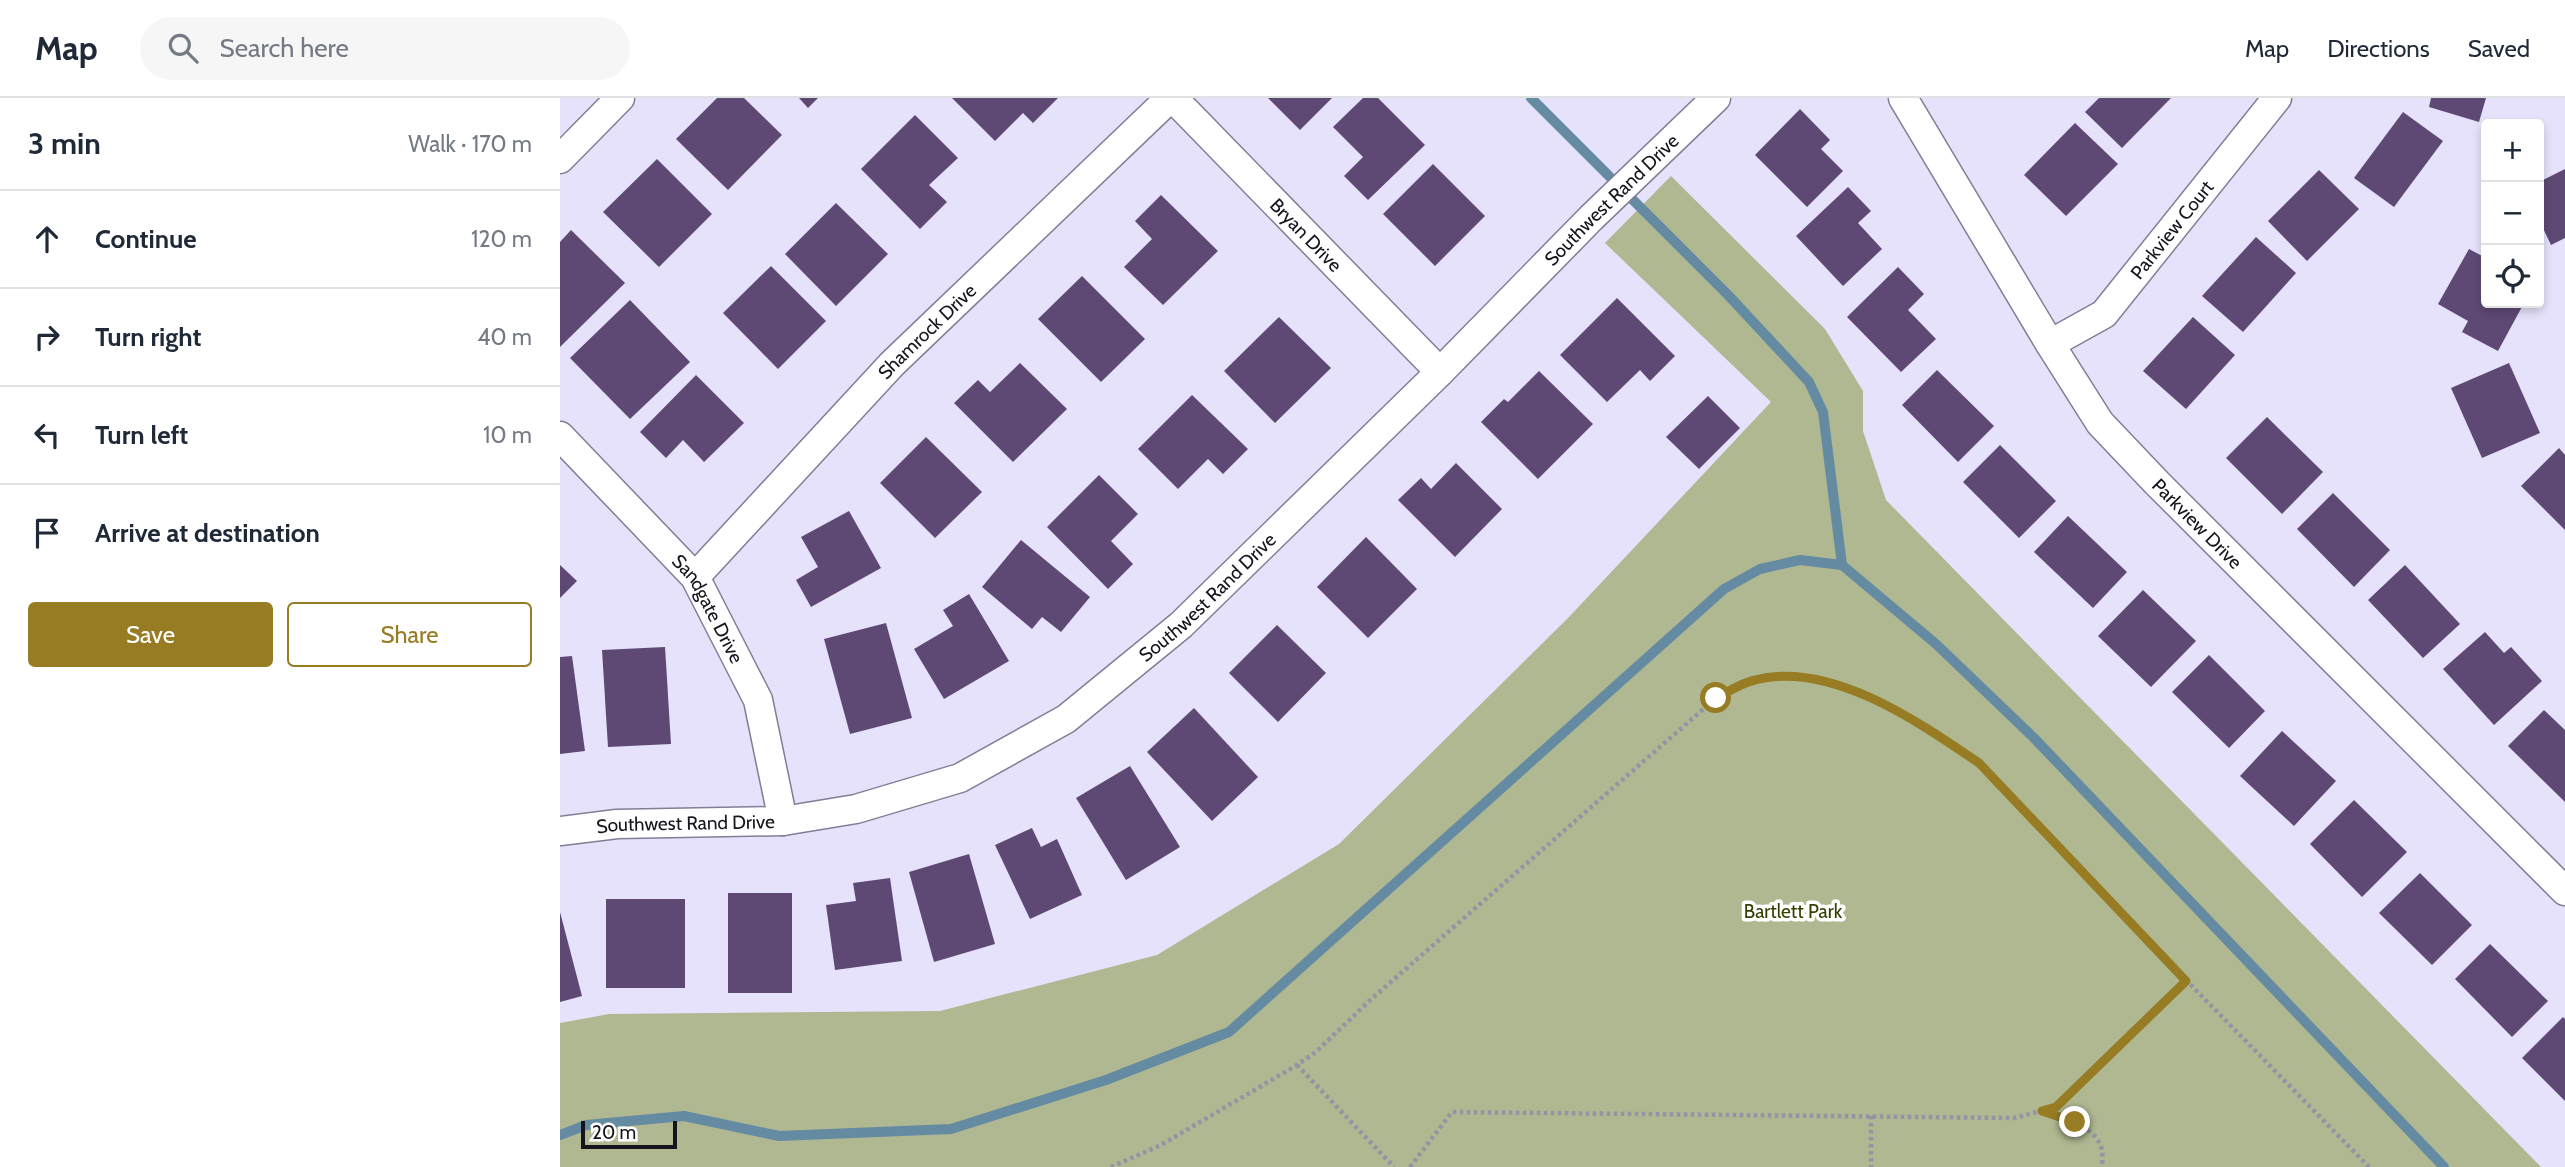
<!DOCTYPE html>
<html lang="en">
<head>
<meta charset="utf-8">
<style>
  body { margin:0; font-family:Cabin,sans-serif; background:#f6f6f7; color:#1f2937 }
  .controls { position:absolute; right:21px; top:21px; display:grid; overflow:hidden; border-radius:7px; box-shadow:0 4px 10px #0003 }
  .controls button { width:63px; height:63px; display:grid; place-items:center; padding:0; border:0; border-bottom:2px solid #e0e1e3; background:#fff; color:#1f2937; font:35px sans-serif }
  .scale { position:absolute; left:21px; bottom:18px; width:96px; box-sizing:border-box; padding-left:7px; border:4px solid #15131c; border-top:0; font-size:19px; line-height:24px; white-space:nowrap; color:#15131c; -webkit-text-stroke:5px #fff; paint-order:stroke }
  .stop { position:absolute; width:21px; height:21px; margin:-16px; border:5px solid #977c24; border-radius:50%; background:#fff }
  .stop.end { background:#977c24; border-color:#fff; box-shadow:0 2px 7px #0008 }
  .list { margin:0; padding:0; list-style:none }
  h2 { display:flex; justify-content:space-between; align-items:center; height:91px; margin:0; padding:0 28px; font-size:30px }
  h2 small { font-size:23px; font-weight:400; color:#747a83 }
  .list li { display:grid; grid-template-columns:46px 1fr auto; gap:21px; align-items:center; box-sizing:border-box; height:98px; padding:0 28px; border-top:2px solid #e0e1e3 }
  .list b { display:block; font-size:26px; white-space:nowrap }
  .list em { font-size:23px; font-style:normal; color:#747a83 }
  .actions { display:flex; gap:14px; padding:21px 28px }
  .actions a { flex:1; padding:16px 0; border:2px solid #977c24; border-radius:7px; text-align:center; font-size:24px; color:#977c24 }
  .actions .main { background:#977c24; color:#fff }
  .icon { flex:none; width:38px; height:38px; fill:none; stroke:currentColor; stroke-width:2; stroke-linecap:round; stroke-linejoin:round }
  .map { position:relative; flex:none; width:2005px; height:1069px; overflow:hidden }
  header { display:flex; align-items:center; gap:42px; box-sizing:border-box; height:98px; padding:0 35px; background:#fff; border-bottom:2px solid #e0e1e3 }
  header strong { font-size:33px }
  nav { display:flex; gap:38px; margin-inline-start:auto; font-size:24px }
  .search { width:490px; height:63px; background:#f6f6f7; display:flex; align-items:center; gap:18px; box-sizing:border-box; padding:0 24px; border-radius:38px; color:#747a83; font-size:26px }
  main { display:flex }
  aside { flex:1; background:#fff }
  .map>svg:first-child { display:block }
</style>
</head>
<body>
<header>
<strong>Map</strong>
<div class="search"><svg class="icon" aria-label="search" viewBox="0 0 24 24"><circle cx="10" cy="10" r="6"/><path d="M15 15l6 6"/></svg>Search here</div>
<nav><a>Map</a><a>Directions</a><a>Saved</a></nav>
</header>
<main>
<aside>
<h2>3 min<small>Walk · 170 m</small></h2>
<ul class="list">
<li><svg class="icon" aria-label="ahead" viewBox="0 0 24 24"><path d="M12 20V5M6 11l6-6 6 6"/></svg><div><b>Continue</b></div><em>120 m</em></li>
<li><svg class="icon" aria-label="right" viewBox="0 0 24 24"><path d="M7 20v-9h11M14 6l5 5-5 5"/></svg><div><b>Turn right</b></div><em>40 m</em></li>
<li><svg class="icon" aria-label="left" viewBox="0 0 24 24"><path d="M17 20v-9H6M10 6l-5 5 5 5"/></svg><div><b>Turn left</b></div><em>10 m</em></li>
<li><svg class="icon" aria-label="arrive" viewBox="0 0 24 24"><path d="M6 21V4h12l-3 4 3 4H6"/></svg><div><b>Arrive at destination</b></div></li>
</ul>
<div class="actions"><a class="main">Save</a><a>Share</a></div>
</aside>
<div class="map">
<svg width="2005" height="1069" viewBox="0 0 2005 1069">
  <rect width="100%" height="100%" fill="#e6e2fb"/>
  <!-- green -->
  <path fill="#afb891" d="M1111 78 1265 231 1303 293V333L1326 402 1981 1069H0V925L49 916 380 913 597 857 779 746 1009 519 1211 304 1045 145Z"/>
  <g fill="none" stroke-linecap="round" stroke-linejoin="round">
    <!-- stream -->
    <g stroke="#658ba3" stroke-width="10">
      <path d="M971 0 1169 198 1249 284 1263 314 1282 467"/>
      <path d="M0 1037 26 1027 124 1018 219 1038 391 1031 546 982 669 934 1164 491 1200 471 1240 462 1282 467 1376 546 1474 640 1884 1069"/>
    </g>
  </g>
  <!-- building -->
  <g fill="#5e4974">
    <path d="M157 0H184L222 37 168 92 116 41Z"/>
    <path d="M239 0H258L248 10Z"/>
    <path d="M392 0H498L473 25 463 15 435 43Z"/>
    <path d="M708 0H772L740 32Z"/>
    <path d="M803 0H818L865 47 808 102 784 78 803 59 773 29Z"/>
    <path d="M1539 0H1611L1562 50 1525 14Z"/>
    <path d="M1871 0H1926L1919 24 1869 9Z"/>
    <path d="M1240 11 1270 42 1261 51 1283 73 1247 109 1195 57Z"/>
    <path d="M1843 14 1883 43 1834 109 1794 80Z"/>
    <path d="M355 17 398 60 369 87 387 104 360 131 301 71Z"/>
    <path d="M1515 25 1558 66 1506 118 1464 77Z"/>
    <path d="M97 61 152 116 99 169 43 114Z"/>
    <path d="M873 66 925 118 875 168 823 116Z"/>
    <path d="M2005 71V140L1991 147 1979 122V84Z"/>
    <path d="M1759 72 1799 111 1747 163 1708 123Z"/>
    <path d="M1288 89 1311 113 1298 125 1322 151 1283 188 1236 138Z"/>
    <path d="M601 97 658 153 603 207 564 169 592 141 575 123Z"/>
    <path d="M276 105 328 156 276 208 225 156Z"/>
    <path d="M11 132 65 185 0 249V144Z"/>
    <path d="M1696 139 1736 175 1683 234 1642 198Z"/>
    <path d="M1909 151 1926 160V205H1964L1938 253 1902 234 1908 223 1878 206Z"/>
    <path d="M211 168 266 223 218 271 163 215Z"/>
    <path d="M1338 169 1364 196 1348 212 1376 241 1341 274 1287 219Z"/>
    <path d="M522 178 585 241 541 284 478 221Z"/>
    <path d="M1057 200 1115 258 1090 283 1080 272 1047 304 1000 257Z"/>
    <path d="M70 202 130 264 70 321 10 260Z"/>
    <path d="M719 219 771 270 715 325 664 273Z"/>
    <path d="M1633 219 1675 257 1626 311 1583 273Z"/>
    <path d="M460 265 507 311 453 364 394 305 418 282 430 294Z"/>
    <path d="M1949 265 1980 335 1922 360 1891 290Z"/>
    <path d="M1377 272 1434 328 1398 364 1342 307Z"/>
    <path d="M979 273 1033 326 978 381 921 324 944 301 948 304Z"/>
    <path d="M136 277 184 325 144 364 123 342 106 360 80 334Z"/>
    <path d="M632 297 688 351 663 376 648 361 618 391 578 351Z"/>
    <path d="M1148 298 1180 330 1139 371 1106 339Z"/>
    <path d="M1707 319 1763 374 1722 416 1666 360Z"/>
    <path d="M366 339 422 394 375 440 320 385Z"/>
    <path d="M1440 347 1496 403 1459 440 1403 384Z"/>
    <path d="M1999 350 2005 357V432L1961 388Z"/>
    <path d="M896 365 942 411 895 459 838 402 861 380 871 391Z"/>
    <path d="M539 377 578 416 551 443 573 466 548 491 487 429Z"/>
    <path d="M1773 395 1830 452 1794 489 1737 431Z"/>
    <path d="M289 413 321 470 251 509 236 482 258 469 241 439Z"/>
    <path d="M1508 418 1567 474 1533 510 1474 454Z"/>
    <path d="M806 439 857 491 808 540 757 489Z"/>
    <path d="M461 442 530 499 501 534 482 519 472 531 422 489Z"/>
    <path d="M0 467 17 483 0 500Z"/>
    <path d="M1845 467 1900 526 1863 560 1808 502Z"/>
    <path d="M1583 492 1636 543 1591 589 1538 538Z"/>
    <path d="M409 496 449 563 384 601 354 551 393 528 383 512Z"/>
    <path d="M326 525 352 620 290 636 264 541Z"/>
    <path d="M717 527 766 575 718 624 669 575Z"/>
    <path d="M1925 534 1944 555 1951 549 1982 583 1934 627 1883 571Z"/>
    <path d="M105 549 111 646 48 649 42 552Z"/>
    <path d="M1649 557 1705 613 1669 650 1612 594Z"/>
    <path d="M12 558 25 653 0 656V559Z"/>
    <path d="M634 610 698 679 652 723 587 654Z"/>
    <path d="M1984 612 2005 632V704L1948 648Z"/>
    <path d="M1722 633 1776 683 1734 728 1680 678Z"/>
    <path d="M570 668 620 749 566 782 516 700Z"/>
    <path d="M1794 702 1847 754 1802 799 1750 746Z"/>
    <path d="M472 730 481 749 497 741 522 797 470 821 435 747Z"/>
    <path d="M409 756 435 846 374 864 349 774Z"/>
    <path d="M1860 775 1912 827 1872 867 1819 815Z"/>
    <path d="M330 780 342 863 275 872 266 807 296 803 293 785Z"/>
    <rect x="168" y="795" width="64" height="100"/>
    <rect x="46" y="801" width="79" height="89"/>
    <path d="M0 814 22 898 0 904Z"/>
    <path d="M1930 846 1988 903 1952 939 1895 881Z"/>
    <path d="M2003 919 2005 921V1003L1962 960Z"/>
  </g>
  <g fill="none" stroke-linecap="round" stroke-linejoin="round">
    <defs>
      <g id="street">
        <path id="s1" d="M613 0 880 274"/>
        <path id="s2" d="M1343 0 1490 246 1540 325 1597 385 2005 793"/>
        <path d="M0 61 60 0"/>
        <path id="s3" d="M1490 246 1544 216 1717 0"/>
        <path id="s4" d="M0 338 135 479 198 602 223 723"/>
        <path id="s5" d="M135 479 332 266 610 0"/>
        <path id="s6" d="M0 733 57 726 223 723 296 711 400 680 506 621 621 527 880 274 1031 120 1156 0"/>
      </g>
    </defs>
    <!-- street casing -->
    <use href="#street" stroke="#827e95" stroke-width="31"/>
    <!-- path -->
    <g stroke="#9693a5" stroke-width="4.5" stroke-dasharray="3.5 3.5" stroke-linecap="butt">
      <path d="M737 967 834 1069"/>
      <path d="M1483 1013C1503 1020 1536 1027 1542 1052 1543 1057 1542 1064 1542 1069"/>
      <path d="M1311 1018V1069"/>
      <path d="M551 1069 601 1047 737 967 756 954 808 904 1156 600C1168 594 1182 585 1195 582 1270 562 1359 623 1419 665L1627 883 1809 1069"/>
      <path d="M850 1069 892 1014 1454 1020 1496 1009 1627 883"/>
    </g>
    <!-- street -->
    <use href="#street" stroke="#fff" stroke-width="28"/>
  </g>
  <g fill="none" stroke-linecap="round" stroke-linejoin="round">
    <!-- route -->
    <path stroke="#977c24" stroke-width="9" d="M1156 600C1168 594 1181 585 1195 582 1270 562 1359 624 1419 665L1626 883 1496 1009 1482 1013 1515 1024"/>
  </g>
  <g text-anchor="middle" stroke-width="7" stroke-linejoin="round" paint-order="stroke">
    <!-- street labels -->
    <g font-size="19" fill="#15131c" stroke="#fff">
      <text dy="7" stroke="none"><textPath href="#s6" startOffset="1281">Southwest Rand Drive</textPath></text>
      <text dy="7" stroke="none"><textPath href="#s3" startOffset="170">Parkview Court</textPath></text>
      <text dy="7" stroke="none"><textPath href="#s1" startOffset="191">Bryan Drive</textPath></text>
      <text dy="7" stroke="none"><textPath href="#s5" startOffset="338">Shamrock Drive</textPath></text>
      <text dy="7" stroke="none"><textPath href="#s2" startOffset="520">Parkview Drive</textPath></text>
      <text dy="7" stroke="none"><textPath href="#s6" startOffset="714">Southwest Rand Drive</textPath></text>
      <text dy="7" stroke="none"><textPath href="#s4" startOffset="229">Sandgate Drive</textPath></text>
      <text dy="7" stroke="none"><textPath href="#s6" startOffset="126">Southwest Rand Drive</textPath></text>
    </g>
    <!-- park labels -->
    <g font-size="19" fill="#363f00" stroke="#fff">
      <text x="1233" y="820">Bartlett Park</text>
    </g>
  </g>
</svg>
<div class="controls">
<button>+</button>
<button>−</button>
<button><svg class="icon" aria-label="locate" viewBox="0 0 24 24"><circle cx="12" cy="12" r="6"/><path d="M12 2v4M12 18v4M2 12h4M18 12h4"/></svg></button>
</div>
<div class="scale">20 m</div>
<div class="stop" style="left:1156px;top:600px"></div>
<div class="stop end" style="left:1515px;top:1024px"></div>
</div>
</main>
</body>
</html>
